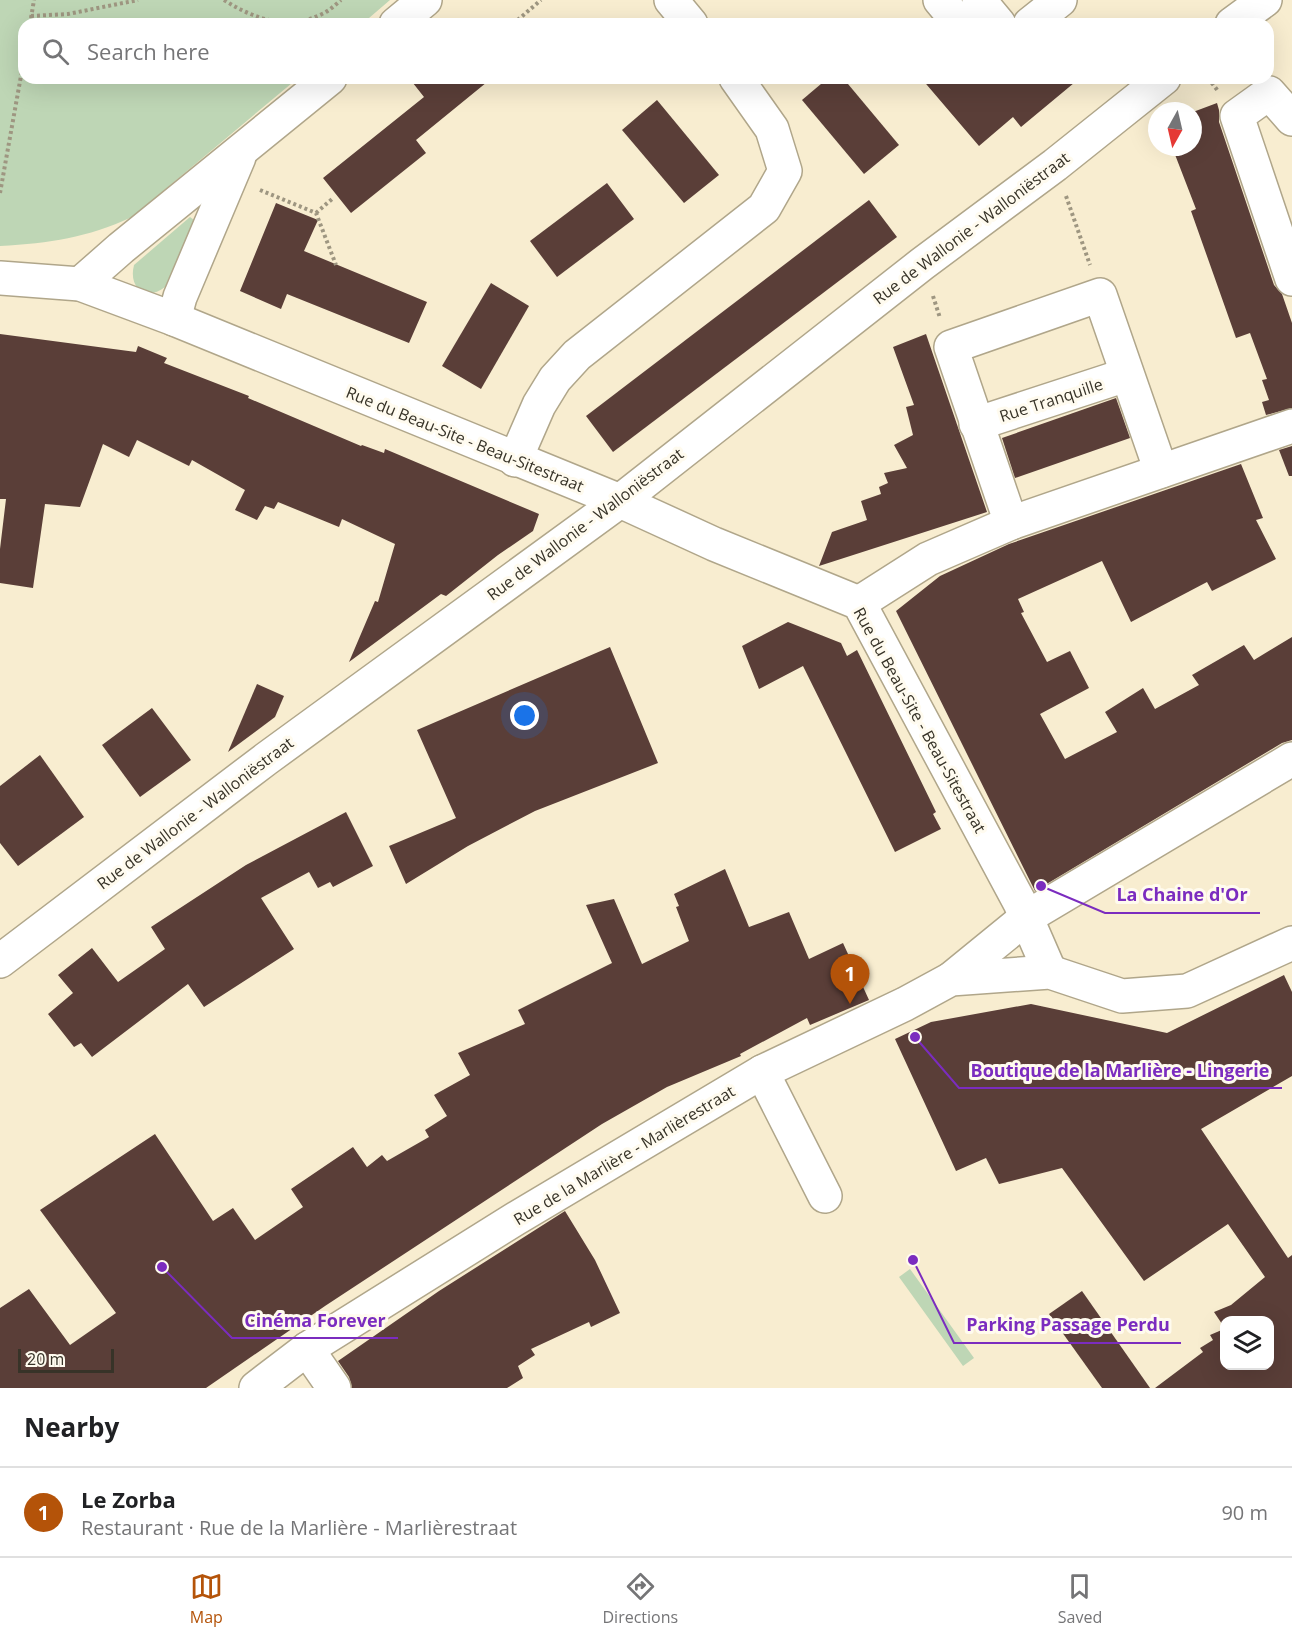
<!DOCTYPE html>
<html lang="en">
<head>
<meta charset="utf-8">
<style>
  body { margin:0; font-family:"Open Sans",sans-serif; background:#f6f6f6; color:#202124 }
  .controls { position:absolute; right:18px; bottom:18px; display:grid; overflow:hidden; border-radius:12px; box-shadow:0 6px 24px #0002 }
  .controls button { width:54px; height:54px; display:grid; place-items:center; padding:0; border:0; border-bottom:2px solid #e0e0e0; background:#fff; color:#202124; font:30px sans-serif }
  .compass { position:absolute; left:1148px; top:102px; width:54px; height:54px; border-radius:50%; background:#fff; box-shadow:0 6px 24px #0002; rotate:188deg }
  .scale { position:absolute; left:18px; bottom:15px; width:96px; box-sizing:border-box; padding-left:6px; border:3px solid #373328; border-top:0; font-size:16px; line-height:21px; white-space:nowrap; color:#373328; -webkit-text-stroke:4px #fffbef; paint-order:stroke }
  .you { position:absolute; left:525px; top:716px; width:21px; height:21px; margin:-15px; border:4px solid #fff; border-radius:50%; background:#1a73e8; box-shadow:0 0 0 9px #1a73e833 }
  .badge { display:grid; place-items:center; width:39px; height:39px; border-radius:50%; background:#b45309; color:#fff; font-size:20px; font-weight:700 }
  .pin { position:absolute; translate:-50% -50px; filter:drop-shadow(0 2px 3px #0008) }
  .pin::after { content:''; position:absolute; top:32px; width:21px; height:18px; background:inherit; clip-path:polygon(0 0,100% 0,50% 100%) }
  .list { margin:0; padding:0; list-style:none }
  h2 { display:flex; justify-content:space-between; align-items:center; height:78px; margin:0; padding:0 24px; font-size:26px }
  h2 small { font-size:20px; font-weight:400; color:#757577 }
  .list li { display:grid; grid-template-columns:39px 1fr auto; gap:18px; align-items:center; box-sizing:border-box; height:90px; padding:0 24px; border-top:2px solid #e0e0e0 }
  .list b { display:block; font-size:22px; white-space:nowrap }
  .list p { margin:0; font-size:20px; white-space:nowrap; color:#757577 }
  .list em { font-size:20px; font-style:normal; color:#757577 }
  .icon { flex:none; width:33px; height:33px; fill:none; stroke:currentColor; stroke-width:2; stroke-linecap:round; stroke-linejoin:round }
  .map { position:relative; flex:none; width:1292px; height:1388px; overflow:hidden }
  .search { position:absolute; background:#fff; box-shadow:0 6px 24px #0002; left:18px; right:18px; top:18px; height:66px; display:flex; align-items:center; gap:15px; box-sizing:border-box; padding:0 21px; border-radius:18px; color:#757577; font-size:22px }
  .sheet { height:168px; background:#fff }
  nav { display:flex; justify-content:space-around; align-items:center; box-sizing:border-box; height:84px; border-top:2px solid #e0e0e0; background:#fff; font-size:16px; color:#757577 }
  nav a { display:grid; justify-items:center; gap:3px }
  nav .on { color:#b45309 }
  .map>svg:first-child { display:block }
</style>
</head>
<body>
<div class="map">
<svg width="1292" height="1388" viewBox="0 0 1292 1388">
  <rect width="100%" height="100%" fill="#f8edd0"/>
  <!-- green -->
  <g fill="#bed6b5">
    <path d="M0 0H390L362 24H24V78H298L132 217C86 238 51 243 0 246Z"/>
    <path d="M190 217 194 220 193 223 165 287C146 302 128 288 134 265Z"/>
    <path d="M910 1269 974 1358 963 1366 899 1277Z"/>
  </g>
  <!-- building -->
  <g fill="#5a3e38">
    <path d="M409 78H492L416 140 426 153 351 213 323 178 424 97Z"/>
    <path d="M828 78H843L899 145 864 174 802 100Z"/>
    <path d="M921 78H1080L1021 127 1013 117 979 146Z"/>
    <path d="M657 100 719 175 684 203 622 130Z"/>
    <path d="M1217 103 1219 110V122L1274 285 1282 294 1292 323V408L1266 415 1262 402 1269 400 1262 380 1267 379 1250 333 1236 338 1191 211 1196 209 1174 152 1193 147V112Z"/>
    <path d="M607 183 634 219 557 277 530 241Z"/>
    <path d="M869 200 897 237 613 452 586 416Z"/>
    <path d="M276 203 318 220 304 251 427 302 409 343 287 294 281 309 240 291Z"/>
    <path d="M491 283 529 306 481 389 442 366Z"/>
    <path d="M0 334 136 352 138 346 167 358 164 363 249 396 248 398 361 446 362 445 384 453 385 449 539 514 533 531 498 555 446 596 441 594 349 662 375 601 378 602 395 544 342 519 339 527 278 502 274 509 265 506 257 520 235 510 245 490 192 460 189 466 137 440 129 457 103 444 80 507 45 504 33 588 0 583V549L6 499H0Z"/>
    <path d="M926 334 987 512 819 566 832 532 867 520 861 501 881 494 879 487 888 483 884 473 907 468 894 445 913 435 906 407 914 405 893 347Z"/>
    <path d="M1116 398 1130 438 1015 478 1002 438Z"/>
    <path d="M1292 446V476H1289L1279 450Z"/>
    <path d="M1241 464 1263 518 1256 520 1276 559 1212 591 1207 582 1131 622 1102 561 1018 599 1024 612 1021 613 1047 662 1070 651 1089 688 1040 714 1065 759 1117 732 1105 712 1143 688 1155 709 1199 685 1192 675 1244 645 1254 660 1292 637V740L1282 743 1035 891 896 611 940 576 1009 544Z"/>
    <path d="M788 622 841 643 847 656 857 650 936 812 933 814 941 829 895 852 803 666 759 689 742 646Z"/>
    <path d="M610 647 658 763 535 811 468 846 406 884 389 846 456 818 417 730Z"/>
    <path d="M257 684 284 696 275 717 228 752Z"/>
    <path d="M152 708 191 760 140 797 102 745Z"/>
    <path d="M40 755 84 817 18 866 0 843V786Z"/>
    <path d="M346 812 373 866 333 887 330 882 318 888 309 872 261 898 294 949 204 1007 188 984 92 1057 81 1043 74 1047 48 1014 73 993 58 975 92 948 118 982 165 949 151 927 246 865Z"/>
    <path d="M725 869 749 927 789 912 809 959 843 943 869 1000 810 1025 807 1018 740 1054 741 1056 667 1087 602 1124 325 1306 206 1388H0V1308L29 1289 70 1345 116 1313 40 1210 155 1134 213 1221 233 1208 255 1240 303 1207 291 1189 353 1147 367 1167 382 1155 387 1161 429 1137 425 1130 447 1116 434 1095 470 1075 458 1053 525 1024 518 1010 612 963 586 905 614 899 642 964 689 941 676 907 679 906 674 894Z"/>
    <path d="M1284 975 1292 992V1076L1201 1129 1288 1258 1292 1255V1388H1155L1203 1352 1200 1348 1213 1340 1210 1335 1224 1329V1365H1269V1320H1224V1327L1214 1312 1231 1305 1265 1277 1228 1224 1144 1281 1062 1168 999 1184 986 1158 956 1171 895 1039 931 1022 1031 1004 1167 1033Z"/>
    <path d="M565 1211 595 1260 620 1313 591 1327 589 1322 531 1349 535 1355 518 1366 523 1378 507 1388H352L349 1377 338 1361 439 1291Z"/>
    <path d="M1082 1291 1150 1388H1102L1049 1314Z"/>
  </g>
  <g fill="none" stroke-linecap="round" stroke-linejoin="round">
    <defs>
      <g id="minor">
        <path d="M671 0 691 24"/>
        <path d="M940 0 960 24"/>
        <path d="M979 0 999 24"/>
        <path d="M396 24 425 0"/>
        <path d="M1030 24 1060 0"/>
        <path d="M1232 24 1265 0"/>
        <path d="M1292 119 1269 93 1237 116 1292 279"/>
        <path d="M0 278 80 284 174 319 620 501 714 544 859 603 1020 903 1050 972"/>
        <path d="M80 284 121 248 330 78"/>
        <path d="M174 319 180 297 239 157"/>
        <path d="M976 424 1126 375"/>
        <path d="M515 460 539 405 555 379 577 355 764 208 785 171 772 129 736 78"/>
        <path d="M1011 523 951 347 1100 295 1161 471"/>
        <path d="M859 603 928 559 1011 523 1292 426"/>
        <path d="M0 961 266 759 620 501 922 264 1055 165 1164 78"/>
        <path d="M951 979 1027 917 1292 759"/>
        <path d="M762 1072 825 1196"/>
        <path d="M307 1349 334 1388"/>
        <path d="M256 1388 307 1349 515 1219 762 1072 905 1004 951 979 1050 972 1122 996 1187 991 1292 943"/>
      </g>
    </defs>
    <!-- minor casing -->
    <use href="#minor" stroke="#b0a68a" stroke-width="36"/>
    <!-- path -->
    <g stroke="#9e9681" stroke-width="4" stroke-dasharray="3 3" stroke-linecap="butt">
      <path d="M224 0C254 19 288 31 322 14 329 11 335 5 341 0"/>
      <path d="M31 16 68 14 138 0"/>
      <path d="M30 24 34 0"/>
      <path d="M513 24 541 0"/>
      <path d="M1208 78 1218 91"/>
      <path d="M260 190 316 213 336 265"/>
      <path d="M0 193 24 59"/>
      <path d="M1066 196 1090 265"/>
      <path d="M316 213 332 199"/>
      <path d="M933 296 940 318"/>
    </g>
    <!-- minor -->
    <use href="#minor" stroke="#fff" stroke-width="33"/>
  </g>
  <g text-anchor="middle" stroke-width="6" stroke-linejoin="round" paint-order="stroke">
    <!-- street labels -->
    <g font-size="16" fill="#373328" stroke="#fffbef">
      <text transform="translate(971 228) rotate(-37)" y="6">Rue de Wallonie - Walloniëstraat</text>
      <text transform="translate(1051 400) rotate(-18)" y="6">Rue Tranquille</text>
      <text transform="translate(465 439) rotate(22)" y="6">Rue du Beau-Site - Beau-Sitestraat</text>
      <text transform="translate(585 524) rotate(-37)" y="6">Rue de Wallonie - Walloniëstraat</text>
      <text transform="translate(920 720) rotate(61)" y="6">Rue du Beau-Site - Beau-Sitestraat</text>
      <text transform="translate(195 813) rotate(-37)" y="6">Rue de Wallonie - Walloniëstraat</text>
      <text transform="translate(624 1155) rotate(-31)" y="6">Rue de la Marlière - Marlièrestraat</text>
    </g>
  </g>
  <!-- callouts -->
  <path fill="none" stroke="#7b2cbf" stroke-width="2" d="M1041 886L1105 913H1260M915 1037L959 1088H1282M162 1267L232 1338H398M913 1260L954 1343H1181"/>
  <g fill="#7b2cbf" stroke="#fffbef" stroke-width="2">
    <circle cx="1041" cy="886" r="6"/>
    <circle cx="915" cy="1037" r="6"/>
    <circle cx="162" cy="1267" r="6"/>
    <circle cx="913" cy="1260" r="6"/>
  </g>
  <g font-size="18" text-anchor="middle" font-weight="bold" fill="#7b2cbf" stroke="#fffbef" stroke-width="6" stroke-linejoin="round" paint-order="stroke">
    <text x="1182" y="901">La Chaine d'Or</text>
    <text x="1120" y="1077">Boutique de la Marlière - Lingerie</text>
    <text x="315" y="1327">Cinéma Forever</text>
    <text x="1068" y="1331">Parking Passage Perdu</text>
  </g>
</svg>
<div class="controls">
<button><svg class="icon" aria-label="layers" viewBox="0 0 24 24"><path d="M12 4l9 5-9 5-9-5zM3 14l9 5 9-5"/></svg></button>
</div>
<svg class="compass" viewBox="-18 -18 36 36"><path d="M0-13l5 13h-10z" fill="#e53935"/><path d="M0 13l5-13h-10z" fill="#757577"/></svg>
<div class="scale">20 m</div>
<div class="you"></div>
<div class="pin badge" style="left:850px;top:1004px">1</div>
<div class="search"><svg class="icon" aria-label="search" viewBox="0 0 24 24"><circle cx="10" cy="10" r="6"/><path d="M15 15l6 6"/></svg>Search here</div>
</div>
<section class="sheet">
<h2>Nearby<small></small></h2>
<ul class="list">
<li><span class="badge">1</span><div><b>Le Zorba</b><p>Restaurant · Rue de la Marlière - Marlièrestraat</p></div><em>90 m</em></li>
</ul>
</section>
<nav>
<a class="on"><svg class="icon" aria-label="map" viewBox="0 0 24 24"><path d="M3 6l6-2 6 2 6-2v14l-6 2-6-2-6 2zM9 4v14M15 6v14"/></svg>Map</a>
<a><svg class="icon" aria-label="directions" viewBox="0 0 24 24"><path d="M12 3l9 9-9 9-9-9zM9 14v-3h6M13 9l2 2-2 2"/></svg>Directions</a>
<a><svg class="icon" aria-label="saved" viewBox="0 0 24 24"><path d="M7 4h10v16l-5-4-5 4z"/></svg>Saved</a>
</nav>
</body>
</html>
